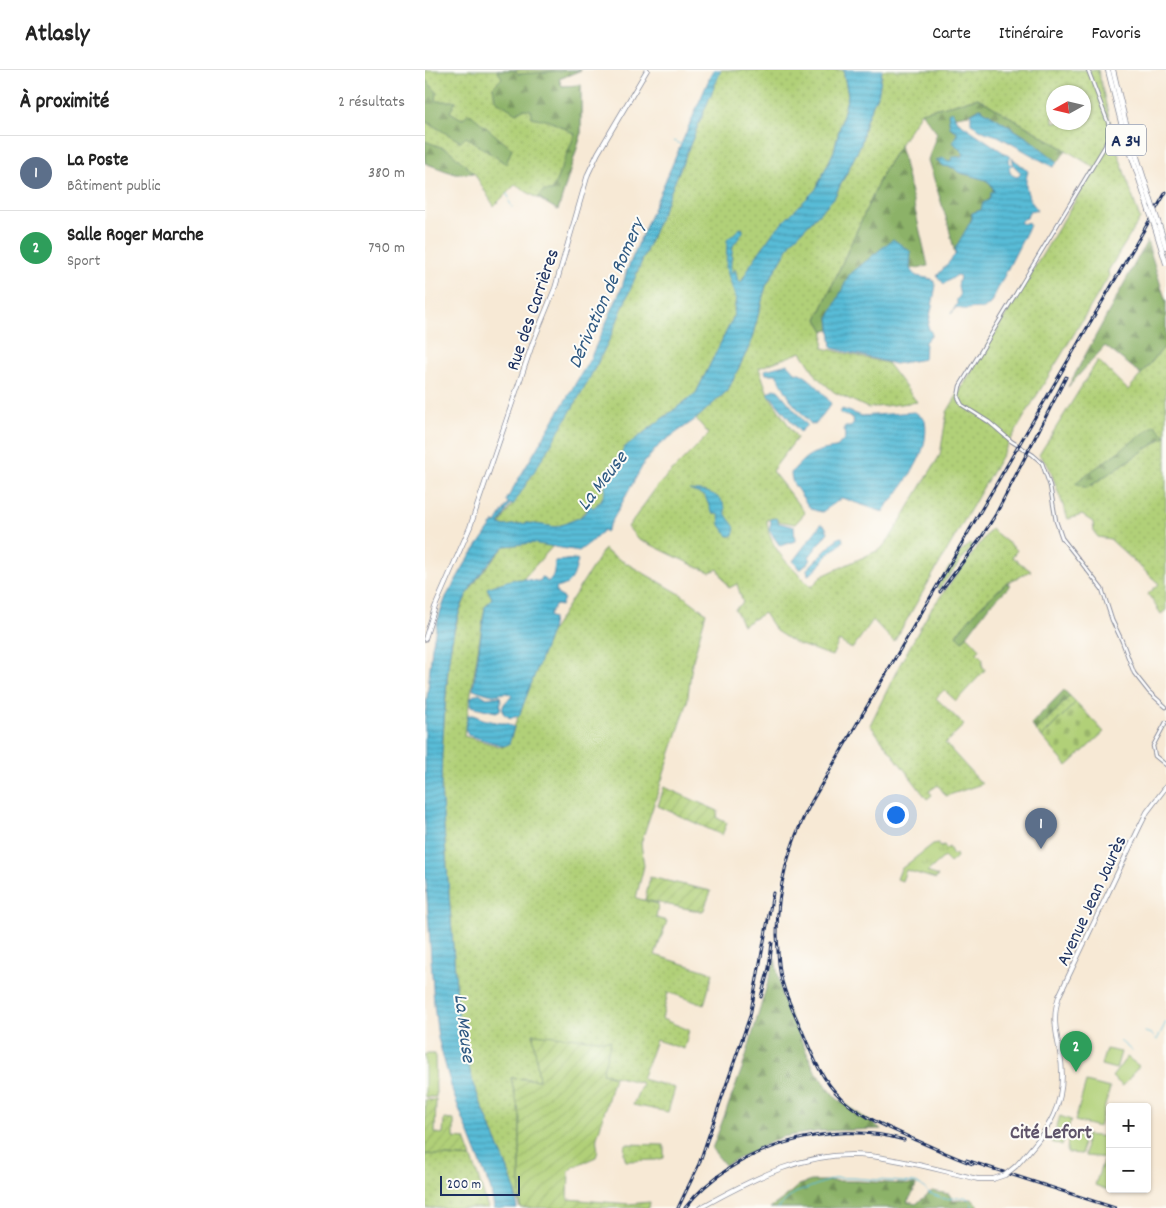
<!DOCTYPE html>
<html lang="fr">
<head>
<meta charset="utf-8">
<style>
  body { margin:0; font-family:Dekko,sans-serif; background:#f2f2f2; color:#222 }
  .controls { position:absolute; right:15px; bottom:15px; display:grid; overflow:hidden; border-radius:5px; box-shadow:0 1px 4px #0004 }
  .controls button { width:45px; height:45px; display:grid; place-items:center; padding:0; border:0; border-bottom:1px solid #e0e0e0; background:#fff; color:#222; font:25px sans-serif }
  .compass { position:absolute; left:621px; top:15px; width:45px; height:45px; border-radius:50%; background:#fff; box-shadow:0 1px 4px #0004; rotate:262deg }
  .scale { position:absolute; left:15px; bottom:12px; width:80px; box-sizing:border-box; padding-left:5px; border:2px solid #1b2f5e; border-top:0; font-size:14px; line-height:18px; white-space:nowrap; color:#1b2f5e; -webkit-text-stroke:4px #fdfcf7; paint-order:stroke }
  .you { position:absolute; left:470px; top:744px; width:18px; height:18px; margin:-12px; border:4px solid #fff; border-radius:50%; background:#1a73e8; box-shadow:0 0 0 8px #1a73e833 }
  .badge { display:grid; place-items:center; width:32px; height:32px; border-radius:50%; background:#b45309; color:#fff; font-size:16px; font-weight:700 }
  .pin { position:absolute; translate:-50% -41px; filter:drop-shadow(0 1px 2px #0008) }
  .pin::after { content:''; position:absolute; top:26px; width:18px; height:15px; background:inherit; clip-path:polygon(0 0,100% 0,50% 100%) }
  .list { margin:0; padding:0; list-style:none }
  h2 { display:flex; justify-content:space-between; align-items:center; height:65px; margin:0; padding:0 20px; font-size:21px }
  h2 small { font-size:16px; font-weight:400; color:#767676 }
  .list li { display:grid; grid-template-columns:32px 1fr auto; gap:15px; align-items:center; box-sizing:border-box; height:75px; padding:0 20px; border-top:1px solid #e0e0e0 }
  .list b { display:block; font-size:19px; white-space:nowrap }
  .list p { margin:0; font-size:16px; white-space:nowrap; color:#767676 }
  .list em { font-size:16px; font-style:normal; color:#767676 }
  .map { position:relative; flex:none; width:741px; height:1138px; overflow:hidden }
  header { display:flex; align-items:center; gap:30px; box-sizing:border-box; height:70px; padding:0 25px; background:#fff; border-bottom:1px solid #e0e0e0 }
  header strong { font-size:24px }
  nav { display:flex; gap:28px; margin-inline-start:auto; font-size:18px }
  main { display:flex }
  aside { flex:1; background:#fff }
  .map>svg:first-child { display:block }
</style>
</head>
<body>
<header>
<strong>Atlasly</strong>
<nav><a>Carte</a><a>Itinéraire</a><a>Favoris</a></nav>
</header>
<main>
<aside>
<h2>À proximité<small>2 résultats</small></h2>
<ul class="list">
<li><span class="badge" style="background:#5c6f8a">1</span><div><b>La Poste</b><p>Bâtiment public</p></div><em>380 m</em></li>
<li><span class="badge" style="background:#2e9e5b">2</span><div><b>Salle Roger Marche</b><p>Sport</p></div><em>790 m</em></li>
</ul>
</aside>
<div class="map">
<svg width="741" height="1138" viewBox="0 0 741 1138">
  <defs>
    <pattern id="grass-dots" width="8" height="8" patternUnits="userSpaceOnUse" patternTransform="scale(1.25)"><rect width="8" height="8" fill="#b1d078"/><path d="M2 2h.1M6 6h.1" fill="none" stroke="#98b36a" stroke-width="1.8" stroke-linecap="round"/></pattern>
    <pattern id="forest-firs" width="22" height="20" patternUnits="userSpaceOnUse" patternTransform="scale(1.25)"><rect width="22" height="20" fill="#8cb268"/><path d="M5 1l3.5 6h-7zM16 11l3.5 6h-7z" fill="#729159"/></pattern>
    <pattern id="cemetery-stones" width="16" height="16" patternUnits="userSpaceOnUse" patternTransform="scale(1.25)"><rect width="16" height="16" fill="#b1d078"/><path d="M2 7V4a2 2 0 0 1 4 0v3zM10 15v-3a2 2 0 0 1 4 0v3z" fill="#98b36a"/></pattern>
    <pattern id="park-tufts" width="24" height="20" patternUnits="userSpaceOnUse" patternTransform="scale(1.25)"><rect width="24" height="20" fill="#b1d078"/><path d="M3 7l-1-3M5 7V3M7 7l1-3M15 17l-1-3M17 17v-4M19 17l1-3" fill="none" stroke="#98b36a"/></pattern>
    <pattern id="garden-furrows" width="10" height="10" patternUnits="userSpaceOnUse" patternTransform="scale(1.25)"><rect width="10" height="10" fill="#b1d078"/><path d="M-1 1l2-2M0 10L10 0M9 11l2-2" fill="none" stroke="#98b36a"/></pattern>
    <pattern id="water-rules" width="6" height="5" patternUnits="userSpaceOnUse" patternTransform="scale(1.25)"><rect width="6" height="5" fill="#59bcd7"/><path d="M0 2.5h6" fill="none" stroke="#4999b2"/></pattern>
  </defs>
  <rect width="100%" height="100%" fill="#fdfcf7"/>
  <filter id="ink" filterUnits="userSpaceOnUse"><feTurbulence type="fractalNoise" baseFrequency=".02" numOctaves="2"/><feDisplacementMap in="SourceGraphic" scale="10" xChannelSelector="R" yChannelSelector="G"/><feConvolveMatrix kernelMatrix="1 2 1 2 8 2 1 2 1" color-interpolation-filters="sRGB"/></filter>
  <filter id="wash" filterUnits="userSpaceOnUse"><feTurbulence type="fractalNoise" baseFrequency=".0096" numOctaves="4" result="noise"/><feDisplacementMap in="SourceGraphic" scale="20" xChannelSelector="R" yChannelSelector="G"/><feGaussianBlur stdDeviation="1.12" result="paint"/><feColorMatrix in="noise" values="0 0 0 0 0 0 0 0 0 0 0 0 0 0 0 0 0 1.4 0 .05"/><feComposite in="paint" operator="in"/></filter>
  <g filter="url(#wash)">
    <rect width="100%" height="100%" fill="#f7e9d5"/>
    <!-- grass -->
    <g fill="url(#grass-dots)" stroke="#66806b" fill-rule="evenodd">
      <path d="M0 0H156L134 9 137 16 156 15V65L133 140 90 115 69 136 49 103 30 104 0 93Z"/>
      <path d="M296 0H418L423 25 409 81 391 119 350 160 326 194 312 220 308 248 271 323 200 377 183 405 178 407C185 418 178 431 168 438L165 435 154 448 131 457 102 453 80 456 75 454 135 358 170 298 185 268Z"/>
      <path d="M457 0H673L691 77 715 149 683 201 684 206 603 340 469 572 448 550 427 579 414 571 407 586 370 573 351 561 339 543 318 555 310 539 318 533 312 514 304 518 293 499 285 502 274 498 212 468 203 457 233 415 284 364 271 349 303 320 325 275 341 216 367 171 409 128 436 74 441 50 454 21ZM628 22H658V52H628ZM553 28 641 80 670 98 522 342 515 385 467 465 456 479 397 506 386 517C367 497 342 478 342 449L370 454 380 443 347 401 372 368 343 324 334 298 376 282 393 308 409 322 443 338 492 332 462 293 398 278 399 261 392 249 459 100 496 42Z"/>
      <path d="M741 275V366L730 355 662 418 741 366V540L736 544 723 524 734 514 685 469 673 467 669 462 668 452 657 445 643 449 624 397 614 385 673 290 703 320Z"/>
      <path d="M566 459 592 480 587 487 606 501 581 513 552 540 531 565 538 571 542 565 555 579 552 583 558 589 557 595 560 600 531 631 519 620 511 628 539 655 520 673 557 714 521 726 513 715 504 721 507 725 502 729 445 655 474 596 506 539Z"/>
      <path d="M107 473 128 476 98 509 80 512 62 518 67 528 60 537 39 666 77 677C85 672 87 667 89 657L126 562 179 479 185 484 257 525 281 543 267 594 262 634 216 773 219 796 211 828 233 834 231 848 242 851 230 885 288 903 279 935 243 922 237 949 264 960 259 979 231 970 217 1009 250 1018 243 1042 208 1035 217 1013 177 1003 185 971 114 1010 86 1008 95 1046V1138L83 1100 48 1014 34 954 16 720V695L24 586 28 566 34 544 42 524 56 504 80 476Z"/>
      <path d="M545 474 547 477 514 519 512 517 525 496 527 497 533 484Z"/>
      <path d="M645 626 651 632 617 667 611 661Z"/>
      <path d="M200 1074 239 1075V1088L231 1090 201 1091 199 1084Z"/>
      <path d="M0 1084 47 1088 63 1138H0Z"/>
    </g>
    <!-- forest -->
    <g fill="url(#forest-firs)" stroke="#547063">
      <path d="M72 0H90L93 4C115 3 134 0 156 0L134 9 137 16 156 15V65L133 140 113 128 118 121H127L150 64 125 51 106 47V40L98 39 91 43 70 30 68 17 77 8Z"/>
      <path d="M0 9 12 22 11 31H31L25 42 37 49 44 43 87 79 81 94 41 67 36 72 0 51Z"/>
      <path d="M553 28 641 80 633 92 604 69 555 38 544 44 530 46 527 41 533 62 528 72 539 84 526 91 512 90C518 95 524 95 529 98 532 100 533 102 536 103 548 107 565 106 569 121L556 140 547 143C547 158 532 169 530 184L523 154 503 90 512 63 496 42Z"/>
      <path d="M0 71 24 80 49 103 30 104 0 93Z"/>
      <path d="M475 75 503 196 485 199 404 247 405 260 399 261 392 249 459 100Z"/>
      <path d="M722 171 741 232V275L716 304 680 276 643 317Z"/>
      <path d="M730 355 741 366 662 418 650 413Z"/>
      <path d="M581 513 586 515 564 536 538 571 531 565 552 540Z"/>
      <path d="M639 620 645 626 611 661 606 654Z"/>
      <path d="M350 888 357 927 390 1001 411 1028 456 1059 396 1061 356 1067 300 1095 287 1079 318 996Z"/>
      <path d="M386 1111H433L491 1115 488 1123 482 1132 491 1134 507 1121 524 1124 528 1131 547 1129 552 1134 553 1138H345L359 1128 374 1115Z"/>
    </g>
    <!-- cemetery -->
    <path fill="url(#cemetery-stones)" stroke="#66806b" d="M651 632 679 662 642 696 617 667Z"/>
    <!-- park -->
    <path fill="url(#park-tufts)" stroke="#66806b" d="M513 773 515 777 519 775 521 779 524 777 528 785 531 784 532 787 525 793 519 787 502 802 513 806 511 809 481 800 477 811 472 809 476 799 508 774Z"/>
    <!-- garden -->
    <g fill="url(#garden-furrows)" stroke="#66806b">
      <path d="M239 717 293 741 292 748 302 753 297 765 233 736Z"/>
      <path d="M225 807 286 821 278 842 220 830Z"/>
      <path d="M108 964 186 971 177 1003 189 1007 174 1061C168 1074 176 1076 171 1087L148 1097 144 1101 143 1129 204 1134 225 1132 224 1138H95V1046L86 1008 114 1010Z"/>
      <path d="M0 1030H11L10 1063 18 1064 19 1049 29 1050V1068L40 1069 47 1088 0 1084Z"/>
    </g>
    <!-- pitch -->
    <g fill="#b1d078" stroke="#66806b">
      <path d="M681 979 696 982 691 999 676 995Z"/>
      <path d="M0 984H10L11 1027H0Z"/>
      <path d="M702 987 714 996 698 1016 687 1007Z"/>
      <path d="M661 1012 685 1018 674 1057 650 1051Z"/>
      <path d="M635 1046 646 1050 637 1076 627 1072Z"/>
      <path d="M661 1065 685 1067V1088L660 1086Z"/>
      <path d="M643 1066 658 1067 657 1084 642 1083Z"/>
      <path d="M678 1091 685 1093 683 1120 670 1115Z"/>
    </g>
    <!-- water -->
    <g fill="url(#water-rules)" stroke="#3a769a">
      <path d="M288 0H296L185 268C157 326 122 381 88 435L85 434 74 455 80 456 102 453 131 457 154 448 160 443 165 435 168 438C178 431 185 417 177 407L178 405H183L200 377 271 323 308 248 311 230 301 198 302 170 315 158 318 159V162L308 176C307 185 305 193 306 203L310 199 313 211 316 213 326 194 350 160 391 119 409 81 423 25 418 0H457L454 21 441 50 436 74 409 128 367 171 341 216 325 275 303 320 271 349 235 374 219 393 181 462 178 460 171 468 154 481 107 473 80 476C66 490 52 506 42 524 24 559 23 598 20 636 18 664 16 692 16 720L34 954 48 1014 83 1100 89 1117 92 1138H69L66 1120 28 1023 13 968 9 934 0 797V649L7 577 13 549 21 527 43 489 69 452 71 453 82 435 83 432 81 431 87 420 165 289 197 217 202 200Z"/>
      <path d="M555 38 604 69 633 92 628 97 573 66 560 62 546 54V44Z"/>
      <path d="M527 41 532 51 585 87 584 92 587 95 584 98C585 104 587 106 593 107L596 103 589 96 587 88 601 99 603 102C599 112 601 121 606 131 608 135 611 136 612 141L607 140 603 143 602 148 598 149 595 152 598 154 603 152 605 155 565 234 559 239C550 236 540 242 531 237L526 244 532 234V229L535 226 533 216 535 206 532 205 519 214 512 206 530 185 531 177 547 149V143L556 140 558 133 564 130 566 123 569 121 566 114 561 110 533 102 529 98 519 96 511 90 519 88 523 91H526L527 87H537L539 84 528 72 533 62 525 57 523 43Z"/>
      <path d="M468 169 486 182 485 199 491 206 507 209 511 215 503 257 507 264 500 272 499 289 470 294 407 278 404 247 424 205Z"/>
      <path d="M363 294 370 302C382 303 400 324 406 334L390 355 386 354 367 332 351 304H341L340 300Z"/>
      <path d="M348 319 353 320 382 355 375 362 343 323Z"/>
      <path d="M417 339 437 346 490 342 500 350C505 382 485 404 468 430L464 432 458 442 417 428 397 442C383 440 383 435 376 425 370 415 367 415 366 403 381 385 388 381 411 378L420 368 419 357H426L429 353 427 348 415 343Z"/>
      <path d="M264 420C277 421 292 421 299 435 301 438 299 442 302 446 306 454 314 456 307 466H303L295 455 294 445 287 443 280 426Z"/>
      <path d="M351 448 354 453 369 457 370 471 355 476 344 460 346 453 345 449Z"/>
      <path d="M396 454 400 456 403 462 384 487 386 490 375 500 368 491Z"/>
      <path d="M417 467 418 471C415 476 410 478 406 482 397 489 393 501 383 505L382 499 413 468Z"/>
      <path d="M151 489 153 490C149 505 148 515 131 518L132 524 139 528 136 536 131 535 124 544 125 547 128 548 126 562 94 646 85 648 78 643C76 634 82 631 87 626 81 620 75 625 68 625 60 624 55 620 48 620L60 537 67 528 62 518C73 514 86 508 99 509 105 509 109 512 115 511L116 507 120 508 122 512C130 508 129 499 130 491Z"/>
      <path d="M54 623 62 628 75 626 76 631 75 640 71 642 46 636V627Z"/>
      <path d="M43 645H49L57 649 75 653H81L89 657 84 674 79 676 43 665 40 659Z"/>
    </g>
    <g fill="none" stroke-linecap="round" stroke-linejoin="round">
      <!-- stream -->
      <g stroke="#59bcd7" stroke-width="1">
        <path d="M249 71 255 74"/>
        <path d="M82 124 84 128"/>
        <path d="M84 131 87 137"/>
        <path d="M720 962 726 964 731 969"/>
        <path d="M732 970 741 952"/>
        <path d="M695 971 707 981"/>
        <path d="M352 1138 370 1123 410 1108H429L490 1113 496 1115 504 1123 520 1129 540 1127 545 1130 548 1138"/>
      </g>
    </g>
  </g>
  <g filter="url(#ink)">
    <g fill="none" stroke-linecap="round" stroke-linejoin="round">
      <defs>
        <g id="minor">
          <path d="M663 0 684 55V63L680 76 535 316 533 327 537 335 564 352 586 371 608 385 617 393 625 416 631 451 637 468 677 519 687 550 697 571 709 603 724 622 741 637"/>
          <path d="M741 652 728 676 730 686 741 695"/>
        </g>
        <g id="major">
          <path d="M0 569 10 537 45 457 108 272 130 218 163 104 173 83 222 0"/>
          <path d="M591 1096C623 1060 644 1035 635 983 631 962 627 947 634 926L715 756 722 742 741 717"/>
          <path d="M275 1138C327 1109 383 1079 444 1086 481 1090 517 1101 553 1109H568"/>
        </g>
        <g id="highway">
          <path d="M683 0 696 52 724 140"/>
          <path d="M688 0 700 50 727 134"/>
          <path d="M733 152 741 177"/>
          <path d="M730 157 741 193"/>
        </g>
      </defs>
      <!-- minor casing -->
      <use href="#minor" stroke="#898c9a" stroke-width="4.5"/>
      <!-- major casing -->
      <use href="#major" stroke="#898c9a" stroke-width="5.5"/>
      <!-- highway casing -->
      <use href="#highway" stroke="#898c9a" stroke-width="6"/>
      <!-- minor -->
      <use href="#minor" stroke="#fff" stroke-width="2.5"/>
      <!-- major -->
      <use href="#major" stroke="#fff" stroke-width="4"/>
      <!-- highway -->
      <use href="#highway" stroke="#fff" stroke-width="4.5"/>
      <defs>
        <g id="rail">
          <path d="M515 522 556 468 571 444 641 307"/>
          <path d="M336 927 344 898 347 873"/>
          <path d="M541 1090 690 1138"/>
          <path d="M548 1094C527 1087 508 1077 488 1069 463 1057 436 1047 416 1028 397 1010 388 987 378 963 370 945 360 926 356 907 353 893 353 879 352 865 352 817 364 773 387 731L741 122"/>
          <path d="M253 1138 274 1094 325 946 348 823"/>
          <path d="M260 1138C307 1077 406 1048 479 1070"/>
        </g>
      </defs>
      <!-- rail casing -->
      <use href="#rail" stroke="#1b2f5e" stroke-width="3"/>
      <!-- rail -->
      <use href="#rail" stroke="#fdfcf7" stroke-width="1" stroke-dasharray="4" stroke-linecap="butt"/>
      <defs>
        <path id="major-bridge" d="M568 1109 580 1105 591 1096"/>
        <g id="highway-bridge">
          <path d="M727 134 733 152"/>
          <path d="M724 140 730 157"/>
        </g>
      </defs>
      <!-- major-bridge casing -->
      <use href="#major-bridge" stroke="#898c9a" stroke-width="5.5" stroke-linecap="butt"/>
      <!-- highway-bridge casing -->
      <use href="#highway-bridge" stroke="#898c9a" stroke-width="6" stroke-linecap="butt"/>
      <!-- major-bridge -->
      <use href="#major-bridge" stroke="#fff" stroke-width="4"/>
      <!-- highway-bridge -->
      <use href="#highway-bridge" stroke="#fff" stroke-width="4.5"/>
    </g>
  </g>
  <g text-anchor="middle" stroke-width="4" stroke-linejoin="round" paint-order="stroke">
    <!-- shield labels -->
    <rect fill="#fdfcf7" stroke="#5f6c8c" stroke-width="1" x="681" y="54.5" width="40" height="31" rx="4"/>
    <g font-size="18" font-weight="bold" fill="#1b2f5e">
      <text x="701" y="76">A 34</text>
    </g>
    <!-- street labels -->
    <g font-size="19" fill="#1b2f5e" stroke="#fdfcf7">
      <text transform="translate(106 239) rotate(-71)" y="7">Rue des Carrières</text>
      <text transform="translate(665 830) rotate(-65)" y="7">Avenue Jean Jaurès</text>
    </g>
    <!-- water labels -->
    <g font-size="20" font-style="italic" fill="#2e5982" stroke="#fdfcf7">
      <text transform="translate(180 223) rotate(-66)" y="7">Dérivation de Romery</text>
      <text transform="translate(176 410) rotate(-52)" y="7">La Meuse</text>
      <text transform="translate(41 958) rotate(83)" y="7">La Meuse</text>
    </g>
    <!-- neighbourhood labels -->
    <g font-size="20" font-weight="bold" fill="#5f546a" stroke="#fdfcf7">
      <text x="626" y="1068">Cité Lefort</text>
    </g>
  </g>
</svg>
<div class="controls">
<button>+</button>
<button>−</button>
</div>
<svg class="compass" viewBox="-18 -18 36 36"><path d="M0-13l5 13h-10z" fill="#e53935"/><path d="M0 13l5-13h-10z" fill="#767676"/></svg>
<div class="scale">200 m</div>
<div class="you"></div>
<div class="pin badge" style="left:616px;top:779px;background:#5c6f8a">1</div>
<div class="pin badge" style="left:651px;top:1002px;background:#2e9e5b">2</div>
</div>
</main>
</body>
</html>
